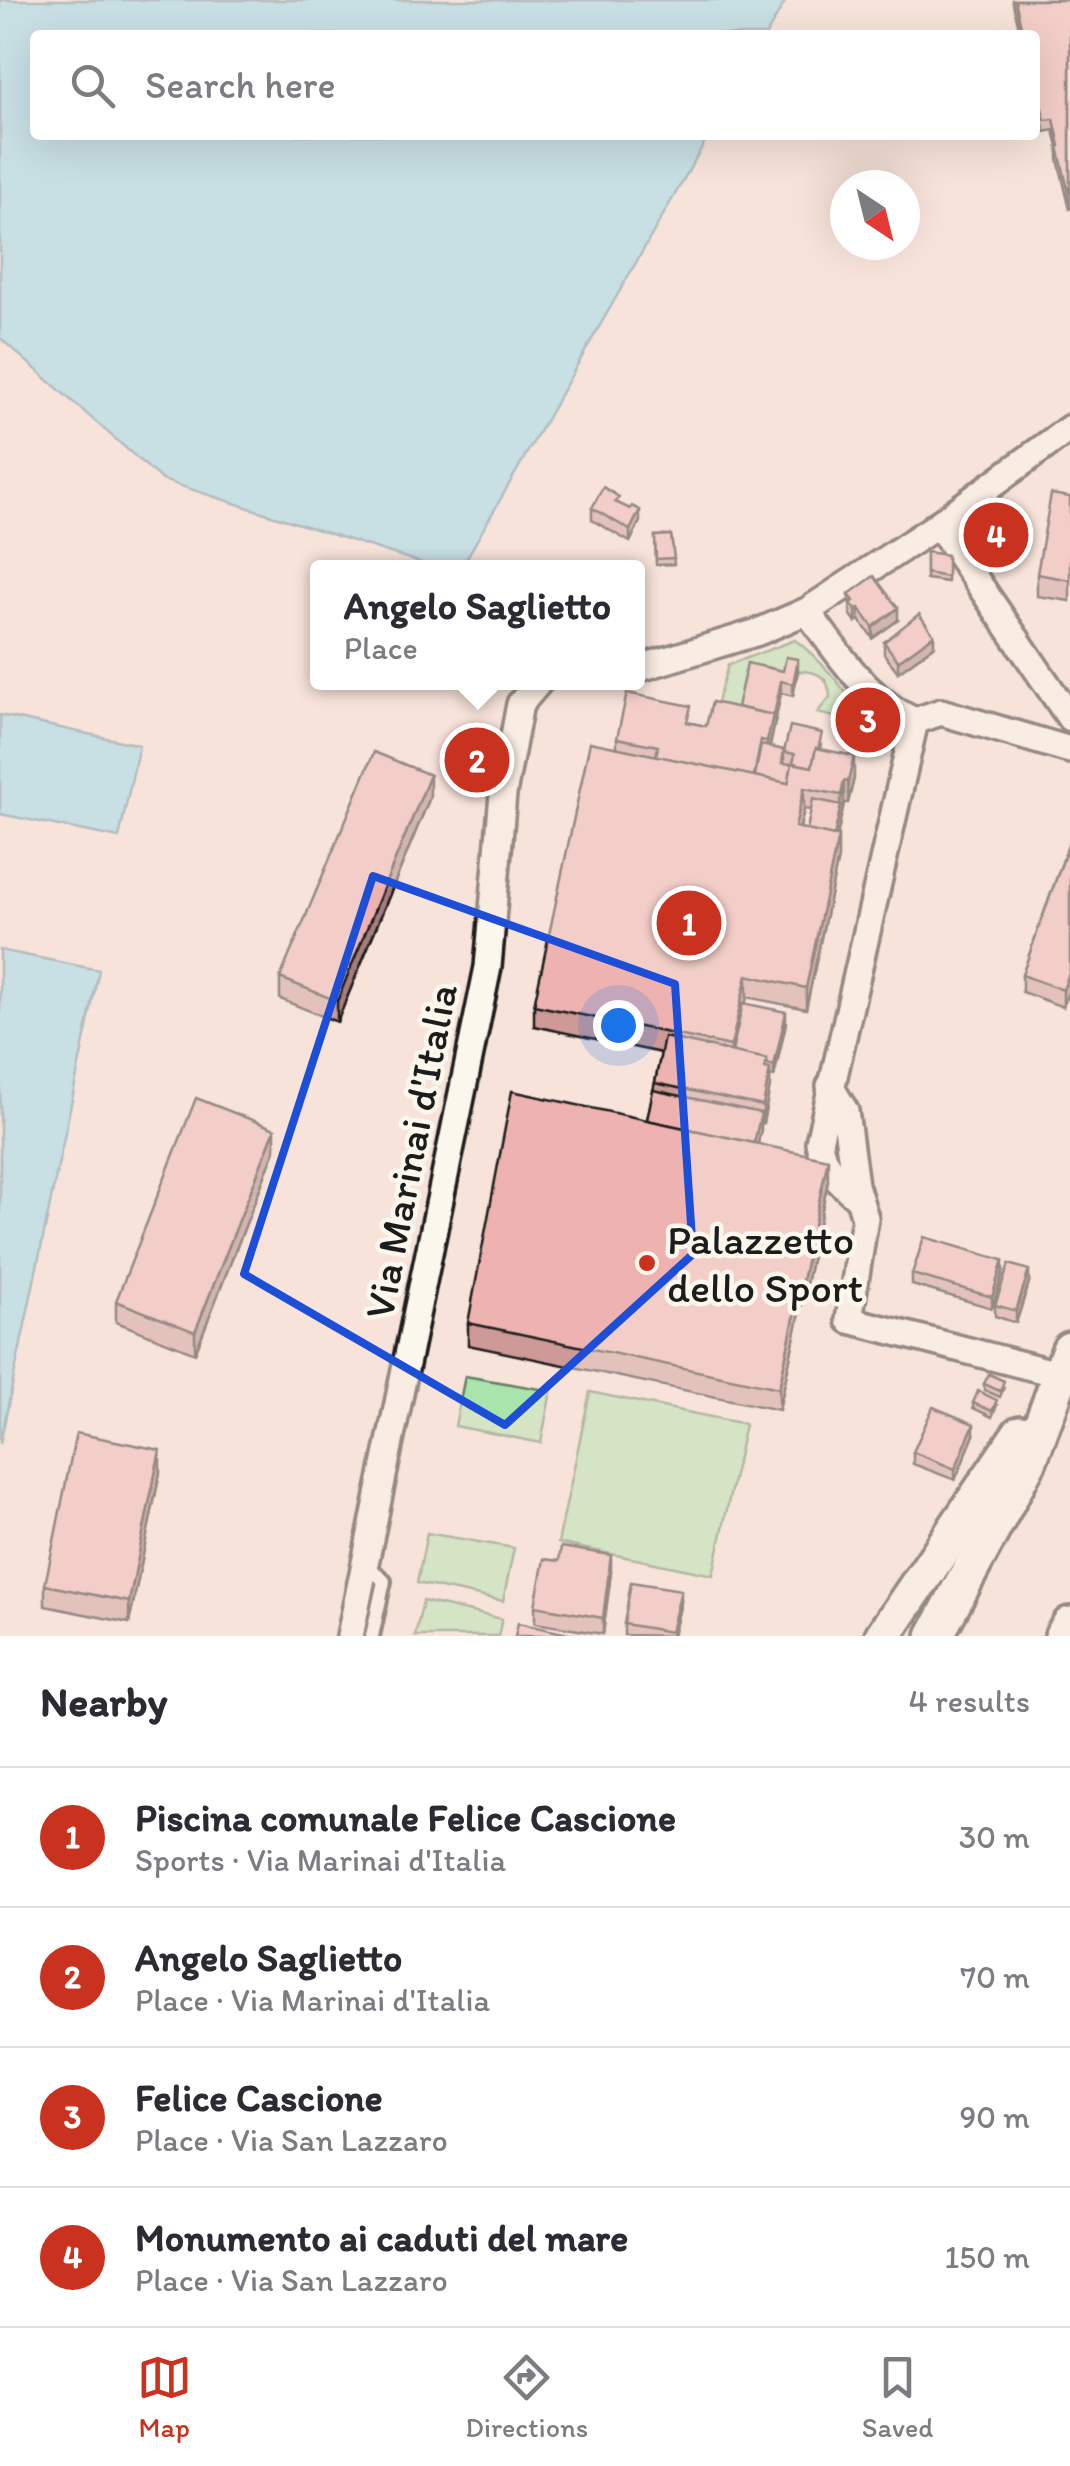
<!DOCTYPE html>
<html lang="en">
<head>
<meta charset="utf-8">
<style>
  body { margin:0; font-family:Itim,sans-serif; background:#f7f7f7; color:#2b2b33 }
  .compass { position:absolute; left:830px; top:170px; width:90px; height:90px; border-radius:50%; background:#fff; box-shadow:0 10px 40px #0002; rotate:145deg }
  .you { position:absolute; left:618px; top:1025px; width:35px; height:35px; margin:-25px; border:8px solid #fff; border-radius:50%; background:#1a73e8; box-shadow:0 0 0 15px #1a73e833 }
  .badge { display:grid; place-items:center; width:65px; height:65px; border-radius:50%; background:#c8321e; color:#fff; font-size:32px; font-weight:700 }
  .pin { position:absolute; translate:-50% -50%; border:5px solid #fff; box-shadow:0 2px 10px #0006 }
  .popup { position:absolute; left:310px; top:560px; width:335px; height:130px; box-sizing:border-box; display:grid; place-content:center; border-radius:10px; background:#fff; filter:drop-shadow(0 2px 8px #0005); font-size:32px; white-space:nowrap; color:#7c7c81 }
  .popup b { font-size:38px; color:#2b2b33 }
  .popup::after { content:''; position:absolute; left:50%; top:100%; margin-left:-20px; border:20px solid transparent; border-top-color:#fff }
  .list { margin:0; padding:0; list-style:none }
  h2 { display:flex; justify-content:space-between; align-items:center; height:130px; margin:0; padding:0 40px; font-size:42px }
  h2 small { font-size:32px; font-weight:400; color:#7c7c81 }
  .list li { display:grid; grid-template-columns:65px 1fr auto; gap:30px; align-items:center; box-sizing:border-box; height:140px; padding:0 40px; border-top:2px solid #e1e1e2 }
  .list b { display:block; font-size:38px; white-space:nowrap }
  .list p { margin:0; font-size:32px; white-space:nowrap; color:#7c7c81 }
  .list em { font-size:32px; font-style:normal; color:#7c7c81 }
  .icon { flex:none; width:55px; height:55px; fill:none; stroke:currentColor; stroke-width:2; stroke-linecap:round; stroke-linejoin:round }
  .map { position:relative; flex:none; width:1070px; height:1636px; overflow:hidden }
  .search { position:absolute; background:#fff; box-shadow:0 10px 40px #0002; left:30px; right:30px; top:30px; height:110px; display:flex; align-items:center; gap:25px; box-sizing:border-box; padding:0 35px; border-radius:10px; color:#7c7c81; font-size:38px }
  .sheet { height:690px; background:#fff }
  nav { display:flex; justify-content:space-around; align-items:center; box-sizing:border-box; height:140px; border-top:2px solid #e1e1e2; background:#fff; font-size:28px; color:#7c7c81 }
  nav a { display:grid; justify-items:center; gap:5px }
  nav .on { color:#c8321e }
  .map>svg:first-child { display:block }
</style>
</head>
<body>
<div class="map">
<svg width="1070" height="1636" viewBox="0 0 1070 1636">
  <rect width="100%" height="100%" fill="#f7e3da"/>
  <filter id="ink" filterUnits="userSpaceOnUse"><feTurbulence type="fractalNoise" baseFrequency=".01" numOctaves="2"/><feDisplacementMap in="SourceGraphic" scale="20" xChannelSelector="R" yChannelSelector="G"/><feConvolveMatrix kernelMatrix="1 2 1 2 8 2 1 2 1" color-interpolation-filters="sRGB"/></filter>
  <g filter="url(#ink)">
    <!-- green -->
    <g fill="#a8e4ab" stroke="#628064" stroke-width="2.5">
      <path d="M795 640C823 661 844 688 863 717L861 731 841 730 843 719 817 713 830 697C829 676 817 671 798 671L736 724 712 719 728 665Z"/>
      <path d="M465 1376 551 1391 541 1443 455 1426Z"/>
      <path d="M590 1392 745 1424 713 1575 558 1543Z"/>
      <path d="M427 1533 514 1548 503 1601 417 1583Z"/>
      <path d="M423 1601 502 1619 498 1636H415Z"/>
    </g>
    <!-- water -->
    <g fill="#8fd9ef" stroke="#618d9b" stroke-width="2.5">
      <path d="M0 0H786L766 35H35V135H709L461 568 434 567 162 480 0 338Z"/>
      <path d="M0 715 139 745 119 838 0 814Z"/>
      <path d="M0 950 99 970 0 1444Z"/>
    </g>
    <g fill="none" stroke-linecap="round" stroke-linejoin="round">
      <defs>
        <path id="lane" d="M366 1564 384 1581 372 1636"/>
        <g id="street">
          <path d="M938 524 1070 718"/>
          <path d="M807 611C836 651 868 701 915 721L941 712 1070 750"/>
          <path d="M637 669 758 632 807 611 930 530 1070 428"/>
          <path d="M830 1086 845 1111 855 1185 865 1218 849 1320 1058 1374"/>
          <path d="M858 1198C839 1182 822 1168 819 1142L915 721"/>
          <path d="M350 1636 488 967 503 794 520 704 539 682"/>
        </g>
        <g id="secondary">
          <path d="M883 1636 1020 1434"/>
          <path d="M935 1636 1028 1462 1070 1350"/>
          <path d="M1063 1636 1070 1625"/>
        </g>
      </defs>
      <!-- lane casing -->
      <use href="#lane" stroke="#1c1c1c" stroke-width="20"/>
      <!-- street casing -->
      <use href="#street" stroke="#1c1c1c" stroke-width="32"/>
      <!-- secondary casing -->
      <use href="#secondary" stroke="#1c1c1c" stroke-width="42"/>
      <!-- lane -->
      <use href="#lane" stroke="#fbf7ec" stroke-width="12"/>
      <!-- street -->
      <use href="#street" stroke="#fbf7ec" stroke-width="25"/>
      <!-- secondary -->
      <use href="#secondary" stroke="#fbf7ec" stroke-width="35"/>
    </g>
    <!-- wall -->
    <g fill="#cd9a98" stroke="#1c1c1c" stroke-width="2.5" fill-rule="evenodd">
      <path d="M1012 0H1070V210L1058 159V147L1054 130 1045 132 1035 93V35H1021Z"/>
      <path d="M1070 497V601L1037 596V574Z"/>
      <path d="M619 504 630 509 640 521 630 542 592 520V508Z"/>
      <path d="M671 535 674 564 656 565 655 536Z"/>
      <path d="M926 552 947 555V582L926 579Z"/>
      <path d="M849 594 898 620 873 638 859 620 856 622 851 615Z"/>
      <path d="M884 642 934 646 898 672 884 654Z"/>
      <path d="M783 671H798L793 696 781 693 770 747 784 750V763V752L822 744 821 749 854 778 848 803H844L837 836 838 858 806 1009 747 997 745 1003 786 1023 774 1077 770 1076V1086L763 1123 761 1122 758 1144 828 1181 779 1410 468 1345V1323L647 1120 661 1053 534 1026V1005L617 748V738L691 723 706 726 737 707ZM804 809 811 810 807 830 800 828Z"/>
      <path d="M430 797 337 1022 280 999V978Z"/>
      <path d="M1070 840 1063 1007 1022 992V975Z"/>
      <path d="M275 1150 195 1353 116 1322V1301Z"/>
      <path d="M1003 1272 992 1308 912 1285V1274Z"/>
      <path d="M1029 1282 1016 1323 995 1316V1305Z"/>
      <path d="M984 1384 1004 1387 1000 1397 984 1390Z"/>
      <path d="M973 1403 997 1405 992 1417 973 1408Z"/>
      <path d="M974 1435 955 1480 913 1464V1452Z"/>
      <path d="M160 1472 129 1623 45 1606V1585Z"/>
      <path d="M559 1561 611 1572 603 1634 535 1623V1606Z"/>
      <path d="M681 1602 673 1636 624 1635V1624Z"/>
    </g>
    <!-- shaded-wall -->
    <g fill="#a77d7c" stroke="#1c1c1c" stroke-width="2.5">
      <path d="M640 510V521L630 542V530Z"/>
      <path d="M859 608V620L856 622V610Z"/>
      <path d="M898 608V620L873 638V627Z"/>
      <path d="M934 635V646L898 672V661Z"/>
      <path d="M798 659V671L793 696V684Z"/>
      <path d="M781 681V693L767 758V742Z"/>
      <path d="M854 756V778L848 803V782Z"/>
      <path d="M430 775V797L337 1022V1001Z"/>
      <path d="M844 781V803L833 855V843Z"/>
      <path d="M804 788V809L795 849V827Z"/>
      <path d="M838 836V858L806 1009V988Z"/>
      <path d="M1070 971V987L1063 1007V990Z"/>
      <path d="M747 975V997L734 1057 731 1056V1046Z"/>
      <path d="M786 1012V1023L774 1077V1066Z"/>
      <path d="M770 1069V1086L763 1123V1106Z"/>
      <path d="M761 1113V1130L753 1164V1148Z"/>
      <path d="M275 1129V1150L195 1353V1332Z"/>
      <path d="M828 1159V1181L779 1410V1388Z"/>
      <path d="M1003 1260V1272L992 1308V1297Z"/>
      <path d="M1029 1270V1282L1016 1323V1311Z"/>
      <path d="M974 1424V1435L955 1480V1469Z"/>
      <path d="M160 1450V1472L129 1623V1602Z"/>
      <path d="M611 1555V1572L603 1634V1618Z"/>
      <path d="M681 1590V1602L673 1636H671Z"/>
    </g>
    <!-- building -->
    <g fill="#eeb3b1" stroke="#1c1c1c" stroke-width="2.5">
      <path d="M1015 0H1070V198L1058 147 1060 146 1054 119 1045 120 1035 82V35H1023Z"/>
      <path d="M603 487 619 497 615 502 630 509 632 506 640 510 630 530 592 508Z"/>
      <path d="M1051 494 1070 497V580L1037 574Z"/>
      <path d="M671 535 674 558 656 559 655 536Z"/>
      <path d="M926 552 947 555V577L926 573Z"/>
      <path d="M874 576 898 608 873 627 859 608 856 610 851 603 854 601 849 594Z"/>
      <path d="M919 614 934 635 898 661 884 642Z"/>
      <path d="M786 657 798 659 793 684 781 681 773 720V715L737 707 747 663 783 671Z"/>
      <path d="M627 693 691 706 687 722 706 726 712 702 773 715 767 742 761 740 754 776 656 756 658 746 617 738Z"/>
      <path d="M790 726 822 733 818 749 816 748 812 767 793 763 795 754 784 752Z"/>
      <path d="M590 742 788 783 792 763 812 767 816 748 854 756 848 782 844 781 841 795 804 788 795 827 838 836 806 988 747 975 731 1046 534 1005Z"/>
      <path d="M761 745 784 750 782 763 792 764 788 783 755 776Z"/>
      <path d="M374 752 430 775 337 1001 280 978Z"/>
      <path d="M813 799 841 805 834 836 807 830Z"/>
      <path d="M1070 840V971L1063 990 1022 975Z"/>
      <path d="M743 1003 786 1012 774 1066 767 1064V1059L732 1052Z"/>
      <path d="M664 1037 767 1059 765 1068 770 1069 763 1106 655 1083Z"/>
      <path d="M653 1090 761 1113 754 1143 647 1120Z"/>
      <path d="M512 1091 828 1159 779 1388 468 1323Z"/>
      <path d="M196 1098 275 1129 195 1332 116 1301Z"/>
      <path d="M924 1237 1003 1260 992 1297 912 1274Z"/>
      <path d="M1009 1264 1029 1270 1016 1311 995 1305Z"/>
      <path d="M989 1374 1004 1381 1000 1391 984 1384Z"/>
      <path d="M978 1391 997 1400 992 1411 973 1403Z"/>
      <path d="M933 1407 974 1424 955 1469 913 1452Z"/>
      <path d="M76 1433 160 1450 129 1602 45 1585Z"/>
      <path d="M561 1547 611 1555 603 1618 535 1606 544 1559 559 1561Z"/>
      <path d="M631 1582 681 1590 671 1632 624 1624Z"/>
      <path d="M518 1623 577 1636H515Z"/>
    </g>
  </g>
  <!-- marked area -->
  <path d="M0 0H1070V1636H0ZM373 876 675 984 693 1254 505 1425 244 1274Z" fill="#f7e3da" fill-opacity=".55" fill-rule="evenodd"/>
  <path fill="none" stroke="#1d4ed8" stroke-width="8" stroke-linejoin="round" d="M373 876 675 984 693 1254 505 1425 244 1274Z"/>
  <!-- markers -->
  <circle fill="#c8321e" stroke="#fbf7ec" stroke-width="4" cx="647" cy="1263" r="10"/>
  <g text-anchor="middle" stroke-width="9" stroke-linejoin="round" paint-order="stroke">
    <!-- street labels -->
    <g font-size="42" fill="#1c1c1c" stroke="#fbf7ec">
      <text transform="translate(410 1151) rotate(-79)" y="15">Via Marinai d'Italia</text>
    </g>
    <!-- poi labels -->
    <g font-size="42" fill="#1c1c1c" stroke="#fbf7ec" text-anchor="start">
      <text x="667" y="1254">Palazzetto<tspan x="667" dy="48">dello Sport</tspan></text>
    </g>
  </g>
</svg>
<svg class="compass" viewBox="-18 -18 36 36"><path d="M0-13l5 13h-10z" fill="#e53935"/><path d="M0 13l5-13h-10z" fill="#7c7c81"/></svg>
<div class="you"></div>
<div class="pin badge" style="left:689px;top:923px">1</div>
<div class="pin badge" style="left:477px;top:760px">2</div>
<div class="popup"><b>Angelo Saglietto</b>Place</div>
<div class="pin badge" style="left:868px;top:720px">3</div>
<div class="pin badge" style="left:996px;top:535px">4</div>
<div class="search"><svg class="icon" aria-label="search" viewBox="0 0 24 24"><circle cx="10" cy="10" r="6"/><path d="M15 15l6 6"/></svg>Search here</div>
</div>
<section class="sheet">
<h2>Nearby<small>4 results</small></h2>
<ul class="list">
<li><span class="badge">1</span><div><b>Piscina comunale Felice Cascione</b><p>Sports · Via Marinai d'Italia</p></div><em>30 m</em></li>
<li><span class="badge">2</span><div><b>Angelo Saglietto</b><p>Place · Via Marinai d'Italia</p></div><em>70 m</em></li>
<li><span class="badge">3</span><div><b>Felice Cascione</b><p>Place · Via San Lazzaro</p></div><em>90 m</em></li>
<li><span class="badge">4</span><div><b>Monumento ai caduti del mare</b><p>Place · Via San Lazzaro</p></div><em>150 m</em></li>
</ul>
</section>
<nav>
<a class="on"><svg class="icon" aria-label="map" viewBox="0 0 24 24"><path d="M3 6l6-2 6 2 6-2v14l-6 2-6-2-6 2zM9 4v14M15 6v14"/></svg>Map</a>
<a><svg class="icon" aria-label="directions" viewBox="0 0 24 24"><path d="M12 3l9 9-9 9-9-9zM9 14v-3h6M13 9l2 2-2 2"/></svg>Directions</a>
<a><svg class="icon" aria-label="saved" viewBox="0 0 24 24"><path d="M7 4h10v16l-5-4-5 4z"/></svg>Saved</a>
</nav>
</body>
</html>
